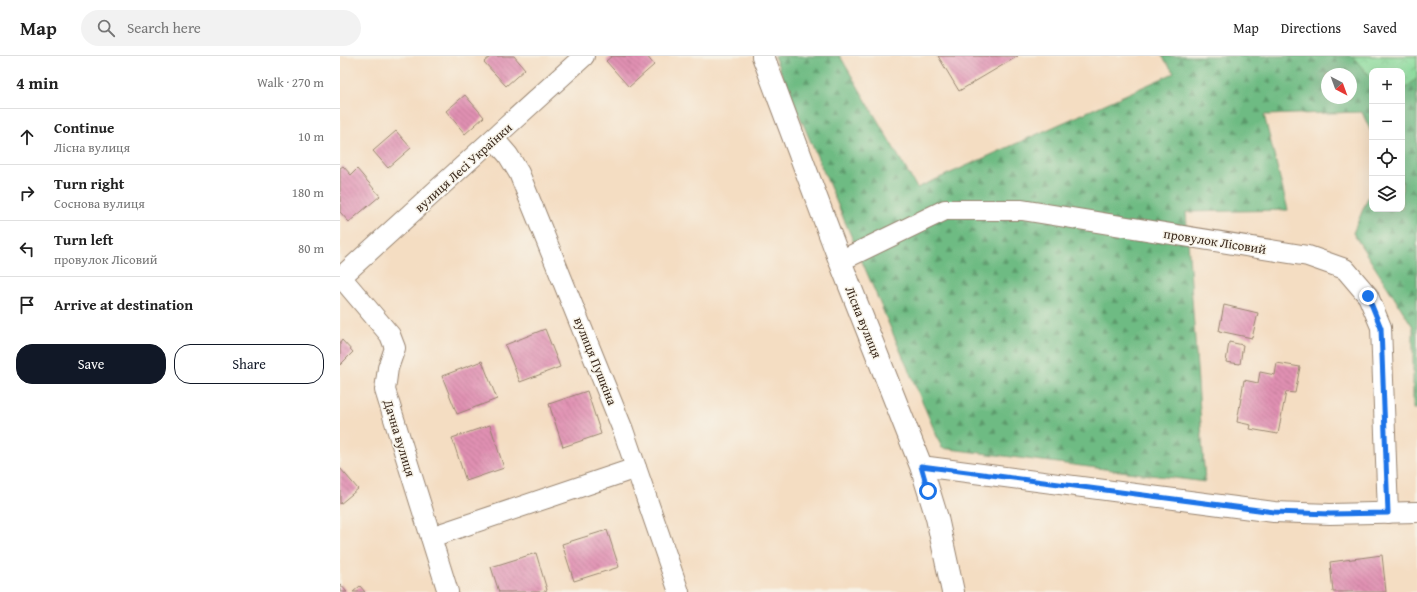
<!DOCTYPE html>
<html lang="en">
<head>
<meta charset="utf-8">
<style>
  body { margin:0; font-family:"Gentium Book Plus",serif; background:#f2f2f2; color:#222 }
  .controls { position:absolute; right:12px; top:12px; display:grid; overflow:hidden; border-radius:8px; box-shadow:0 4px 16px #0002 }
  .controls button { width:36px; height:36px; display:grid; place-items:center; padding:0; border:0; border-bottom:1px solid #e0e0e0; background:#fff; color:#222; font:20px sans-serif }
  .compass { position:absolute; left:981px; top:12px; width:36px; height:36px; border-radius:50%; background:#fff; box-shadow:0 4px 16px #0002; rotate:139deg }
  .stop { position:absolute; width:12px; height:12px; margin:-9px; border:3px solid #1a73e8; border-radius:50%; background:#fff }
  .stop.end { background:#1a73e8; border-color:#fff; box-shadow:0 1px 4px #0008 }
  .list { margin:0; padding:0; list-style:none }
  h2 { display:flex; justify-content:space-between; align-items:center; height:52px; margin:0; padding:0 16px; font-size:17px }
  h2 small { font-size:13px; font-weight:400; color:#767676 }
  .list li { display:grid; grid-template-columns:26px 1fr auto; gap:12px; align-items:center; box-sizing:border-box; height:56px; padding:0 16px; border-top:1px solid #e0e0e0 }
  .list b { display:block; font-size:15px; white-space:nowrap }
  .list p { margin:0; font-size:13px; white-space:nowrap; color:#767676 }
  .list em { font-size:13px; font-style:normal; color:#767676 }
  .actions { display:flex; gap:8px; padding:12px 16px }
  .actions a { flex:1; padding:9px 0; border:1px solid #111827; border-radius:16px; text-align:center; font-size:14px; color:#111827 }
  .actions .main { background:#111827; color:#fff }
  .icon { flex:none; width:22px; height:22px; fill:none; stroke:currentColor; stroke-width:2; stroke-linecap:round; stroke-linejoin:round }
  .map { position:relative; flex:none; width:1077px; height:536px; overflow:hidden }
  header { display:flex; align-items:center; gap:24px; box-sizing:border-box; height:56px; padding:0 20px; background:#fff; border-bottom:1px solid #e0e0e0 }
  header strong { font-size:19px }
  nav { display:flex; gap:22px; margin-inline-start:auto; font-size:14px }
  .search { width:280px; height:36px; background:#f2f2f2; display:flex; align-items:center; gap:10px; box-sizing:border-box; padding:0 14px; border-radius:22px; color:#767676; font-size:15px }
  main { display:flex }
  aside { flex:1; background:#fff }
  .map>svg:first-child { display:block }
</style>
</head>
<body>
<header>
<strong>Map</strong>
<div class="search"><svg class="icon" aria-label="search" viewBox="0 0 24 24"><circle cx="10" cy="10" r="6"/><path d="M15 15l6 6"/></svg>Search here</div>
<nav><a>Map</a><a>Directions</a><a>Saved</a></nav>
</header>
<main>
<aside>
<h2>4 min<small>Walk · 270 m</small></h2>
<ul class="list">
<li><svg class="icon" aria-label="ahead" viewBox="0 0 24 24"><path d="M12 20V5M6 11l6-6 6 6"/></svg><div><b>Continue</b><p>Лісна вулиця</p></div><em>10 m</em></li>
<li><svg class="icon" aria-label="right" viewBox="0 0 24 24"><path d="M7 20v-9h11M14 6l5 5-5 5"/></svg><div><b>Turn right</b><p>Соснова вулиця</p></div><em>180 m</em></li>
<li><svg class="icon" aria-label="left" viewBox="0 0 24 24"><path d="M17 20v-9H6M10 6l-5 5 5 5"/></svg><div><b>Turn left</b><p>провулок Лісовий</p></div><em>80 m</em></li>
<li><svg class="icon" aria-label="arrive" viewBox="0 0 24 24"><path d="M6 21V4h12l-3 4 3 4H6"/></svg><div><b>Arrive at destination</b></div></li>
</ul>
<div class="actions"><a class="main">Save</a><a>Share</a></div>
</aside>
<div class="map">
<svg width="1077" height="536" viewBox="0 0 1077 536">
  <defs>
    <pattern id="forest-firs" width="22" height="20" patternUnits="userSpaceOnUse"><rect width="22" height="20" fill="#6ebb83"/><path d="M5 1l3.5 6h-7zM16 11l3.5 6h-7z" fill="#5c986b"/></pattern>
    <pattern id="park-crowns" width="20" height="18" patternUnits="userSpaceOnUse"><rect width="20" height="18" fill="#89db9b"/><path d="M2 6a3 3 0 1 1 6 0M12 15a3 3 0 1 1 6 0" fill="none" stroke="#77bc85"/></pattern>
    <pattern id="building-back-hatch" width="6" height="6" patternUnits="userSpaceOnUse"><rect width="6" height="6" fill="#e090b2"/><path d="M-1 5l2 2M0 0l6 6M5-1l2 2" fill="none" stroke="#b77690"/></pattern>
  </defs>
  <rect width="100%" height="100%" fill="#f7f3e8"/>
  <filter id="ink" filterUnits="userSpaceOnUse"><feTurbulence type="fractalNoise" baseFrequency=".025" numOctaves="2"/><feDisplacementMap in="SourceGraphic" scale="8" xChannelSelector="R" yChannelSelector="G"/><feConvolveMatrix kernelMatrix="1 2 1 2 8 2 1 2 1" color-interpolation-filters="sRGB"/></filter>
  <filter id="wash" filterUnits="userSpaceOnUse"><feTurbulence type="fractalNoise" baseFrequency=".012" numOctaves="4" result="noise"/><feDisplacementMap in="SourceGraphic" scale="16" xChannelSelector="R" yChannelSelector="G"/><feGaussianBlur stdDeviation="0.9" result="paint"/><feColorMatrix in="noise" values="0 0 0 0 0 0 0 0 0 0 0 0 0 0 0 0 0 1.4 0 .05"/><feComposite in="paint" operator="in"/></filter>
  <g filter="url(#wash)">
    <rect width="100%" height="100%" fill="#f4ddc2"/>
    <!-- forest -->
    <path fill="url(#forest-firs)" stroke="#547250" fill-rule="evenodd" d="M434 0H500L577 132 834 17 822 0H1077V353H1073V271L1013 177 1032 132V153H1062V15H1032V78L1022 56 924 59 948 154 846 156 865 426 602 392ZM987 18H1011V42H987Z"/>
    <!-- park -->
    <path fill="url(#park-crowns)" stroke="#62825c" d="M1012 0H1077V22L1062 36V15H1032V23Z"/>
    <g id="blocks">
      <!-- building -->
      <g fill="url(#building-back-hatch)">
        <path d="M151 0H174L185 13 166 30 144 6Z"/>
        <path d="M272 0H307L314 9 289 31 266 5Z"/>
        <path d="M598 0H678L619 35Z"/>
        <path d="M125 39 144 61 125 78 106 55Z"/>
        <path d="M56 75 71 92 48 112 33 95Z"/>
        <path d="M3 110 11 119 17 113 40 140 9 166 0 156V112Z"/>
        <path d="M884 249 918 257 912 282 879 275Z"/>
        <path d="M205 273 220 311 180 326 165 289Z"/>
        <path d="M2 284 13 296 0 309V287Z"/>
        <path d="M889 286 903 289 900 308 886 306Z"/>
        <path d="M142 305 157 343 117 358 102 320Z"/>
        <path d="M937 307 960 311 955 337 946 336 938 378 910 373 911 369 897 366 904 324 918 327 920 316 935 319Z"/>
        <path d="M247 335 261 378 223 391 209 348Z"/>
        <path d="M150 369 164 412 126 425 112 382Z"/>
        <path d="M0 412 18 433 0 448Z"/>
        <path d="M267 474 279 511 234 525 222 488Z"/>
        <path d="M196 497 207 534 202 536H159L151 511Z"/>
        <path d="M1042 499 1046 536H993L990 506Z"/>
        <path d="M0 528 7 536H0Z"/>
        <path d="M20 530 25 536H13Z"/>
      </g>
    </g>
  </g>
  <g filter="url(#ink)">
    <use href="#blocks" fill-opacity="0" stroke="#988470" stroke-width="1"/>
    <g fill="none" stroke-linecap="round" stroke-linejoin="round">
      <defs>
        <g id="minor">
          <path d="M154 83 168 99 179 117 283 374 339 536"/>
          <path d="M500 205 605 154H682L968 200 1005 213 1028 240 1041 271 1048 457"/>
          <path d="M0 220 50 279 55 292 48 312 45 334 108 536"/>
          <path d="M1 221 244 0"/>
          <path d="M581 410 934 456 990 458 1077 456"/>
          <path d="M91 481 296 412"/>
        </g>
        <path id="major" d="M423 0 500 205 581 410 597 462 613 536"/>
      </defs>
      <!-- minor casing -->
      <use href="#minor" stroke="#988470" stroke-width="22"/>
      <!-- major casing -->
      <use href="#major" stroke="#988470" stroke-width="24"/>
      <!-- minor -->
      <use href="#minor" stroke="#fff" stroke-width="20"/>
      <!-- major -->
      <use href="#major" stroke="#fff" stroke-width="22"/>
    </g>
  </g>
  <g fill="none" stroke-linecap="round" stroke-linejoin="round" filter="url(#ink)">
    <!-- route -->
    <path stroke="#1a73e8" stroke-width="5" d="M588 435 581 410 934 456 990 458 1048 457 1041 272 1028 240"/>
  </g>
  <g text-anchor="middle" stroke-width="3" stroke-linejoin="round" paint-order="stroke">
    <!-- street labels -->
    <g font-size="13" fill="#3b2a1e" stroke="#f7f3e8">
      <text transform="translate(123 111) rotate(-42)" y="5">вулиця Лесі Українки</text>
      <text transform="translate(875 185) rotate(9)" y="5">провулок Лісовий</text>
      <text transform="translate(524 266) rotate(68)" y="5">Лісна вулиця</text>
      <text transform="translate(256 305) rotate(68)" y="5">вулиця Пушкіна</text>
      <text transform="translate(60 382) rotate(73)" y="5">Дачна вулиця</text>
    </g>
  </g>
</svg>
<div class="controls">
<button>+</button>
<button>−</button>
<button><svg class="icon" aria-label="locate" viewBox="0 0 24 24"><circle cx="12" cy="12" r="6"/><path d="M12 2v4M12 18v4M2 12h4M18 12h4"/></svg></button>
<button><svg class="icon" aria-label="layers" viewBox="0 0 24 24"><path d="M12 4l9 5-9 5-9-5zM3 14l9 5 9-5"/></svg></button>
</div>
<svg class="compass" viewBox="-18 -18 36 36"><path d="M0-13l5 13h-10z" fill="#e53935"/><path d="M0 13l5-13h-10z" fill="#767676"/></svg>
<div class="stop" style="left:588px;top:435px"></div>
<div class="stop end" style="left:1028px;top:240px"></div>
</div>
</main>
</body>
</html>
